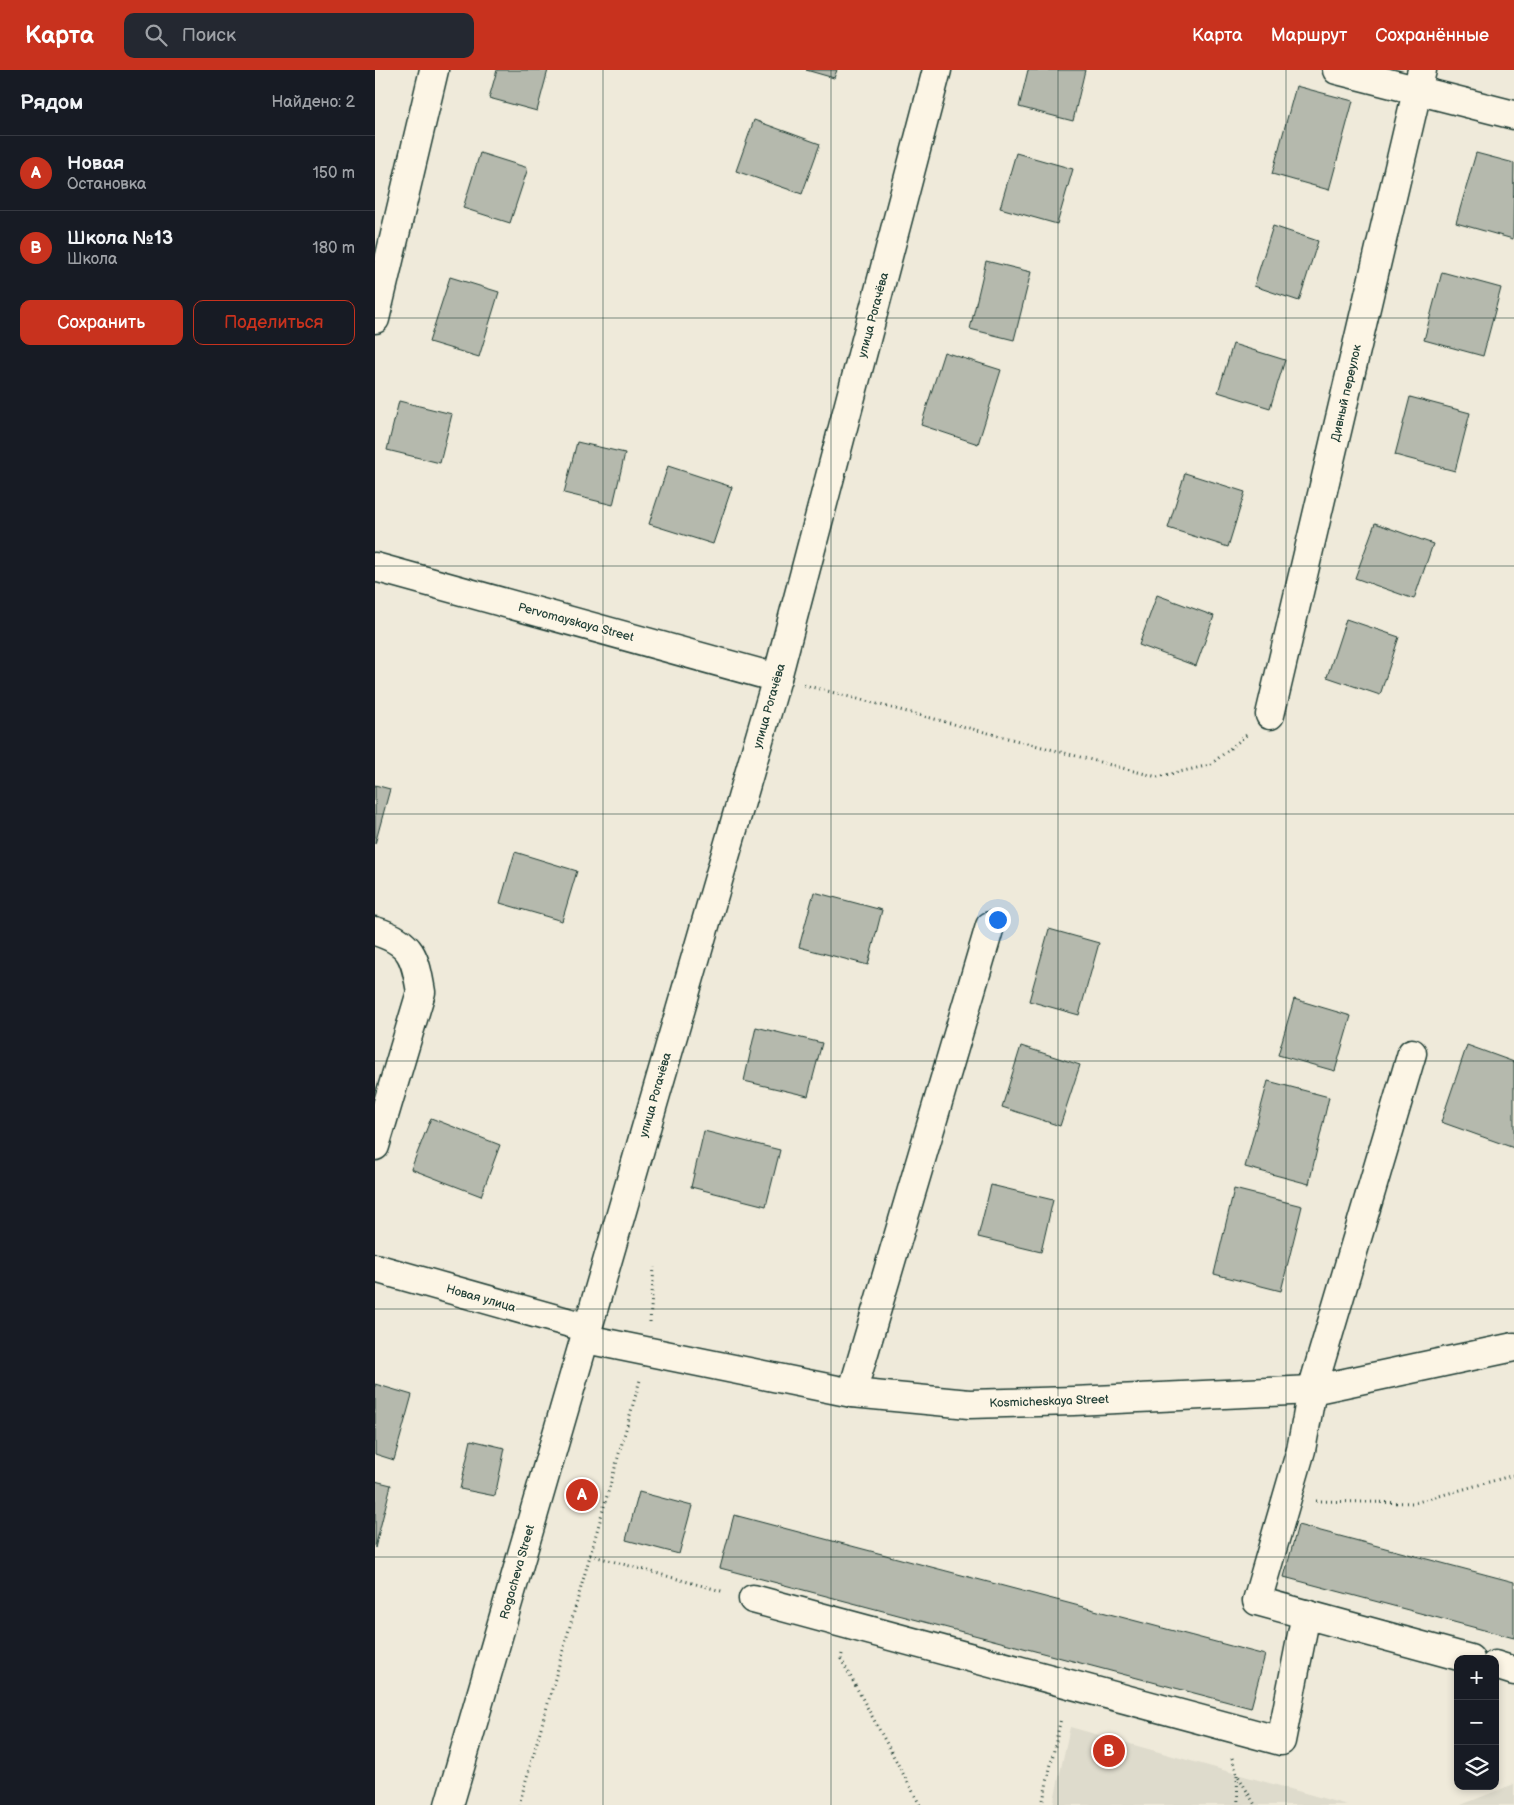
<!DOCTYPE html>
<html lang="ru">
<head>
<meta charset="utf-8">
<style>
  body { margin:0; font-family:"Balsamiq Sans",sans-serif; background:#242831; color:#f1f3f6 }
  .controls { position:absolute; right:15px; bottom:15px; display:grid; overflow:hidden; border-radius:10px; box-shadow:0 2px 8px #0003 }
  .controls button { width:45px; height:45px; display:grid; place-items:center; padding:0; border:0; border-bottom:1px solid #363941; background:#171b24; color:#f1f3f6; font:25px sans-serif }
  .you { position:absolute; left:622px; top:849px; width:18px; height:18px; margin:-12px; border:4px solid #fff; border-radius:50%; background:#1a73e8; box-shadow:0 0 0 8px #1a73e833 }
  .badge { display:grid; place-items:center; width:32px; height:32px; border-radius:50%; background:#c8321e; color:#fff; font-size:16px; font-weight:700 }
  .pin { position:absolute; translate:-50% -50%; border:2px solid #fff; box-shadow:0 1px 5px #0006 }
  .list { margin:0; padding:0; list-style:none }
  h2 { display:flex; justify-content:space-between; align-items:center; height:65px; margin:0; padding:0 20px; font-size:21px }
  h2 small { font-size:16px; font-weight:400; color:#9ea1a6 }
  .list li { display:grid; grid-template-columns:32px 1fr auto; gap:15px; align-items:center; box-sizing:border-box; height:75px; padding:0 20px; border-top:1px solid #363941 }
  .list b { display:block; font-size:19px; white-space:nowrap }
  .list p { margin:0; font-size:16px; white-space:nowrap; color:#9ea1a6 }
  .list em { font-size:16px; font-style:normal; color:#9ea1a6 }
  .actions { display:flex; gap:10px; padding:15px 20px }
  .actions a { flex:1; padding:11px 0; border:1px solid #c8321e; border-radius:10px; text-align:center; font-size:18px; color:#c8321e }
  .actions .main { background:#c8321e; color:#fff }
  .icon { flex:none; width:28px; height:28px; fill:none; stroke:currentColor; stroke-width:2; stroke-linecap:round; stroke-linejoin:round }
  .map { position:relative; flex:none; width:1139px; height:1735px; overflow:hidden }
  header { display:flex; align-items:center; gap:30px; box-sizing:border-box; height:70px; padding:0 25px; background:#c8321e; color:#fff }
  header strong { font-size:24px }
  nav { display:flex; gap:28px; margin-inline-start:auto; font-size:18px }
  .search { width:350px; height:45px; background:#242831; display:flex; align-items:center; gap:12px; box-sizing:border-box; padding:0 18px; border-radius:10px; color:#9ea1a6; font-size:19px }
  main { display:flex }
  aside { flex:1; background:#171b24 }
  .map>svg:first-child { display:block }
</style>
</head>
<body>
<header>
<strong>Карта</strong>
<div class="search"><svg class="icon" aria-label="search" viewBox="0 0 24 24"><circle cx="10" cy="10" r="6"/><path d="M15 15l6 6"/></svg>Поиск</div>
<nav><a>Карта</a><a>Маршрут</a><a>Сохранённые</a></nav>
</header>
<main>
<aside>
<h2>Рядом<small>Найдено: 2</small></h2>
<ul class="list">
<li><span class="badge">A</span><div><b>Новая</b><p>Остановка</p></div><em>150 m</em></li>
<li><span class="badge">B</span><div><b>Школа №13</b><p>Школа</p></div><em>180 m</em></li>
</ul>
<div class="actions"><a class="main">Сохранить</a><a>Поделиться</a></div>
</aside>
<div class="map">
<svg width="1139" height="1735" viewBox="0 0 1139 1735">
  <rect width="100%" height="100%" fill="#efeada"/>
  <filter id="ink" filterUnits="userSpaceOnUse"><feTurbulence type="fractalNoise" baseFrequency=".02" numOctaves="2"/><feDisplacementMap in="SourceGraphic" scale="10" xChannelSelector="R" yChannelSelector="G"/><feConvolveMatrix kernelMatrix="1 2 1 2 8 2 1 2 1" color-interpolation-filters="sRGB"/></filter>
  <g filter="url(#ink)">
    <!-- built -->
    <g fill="#dedbcc">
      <path d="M695 1657 862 1704 972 1735H678Z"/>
      <path d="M1139 1714V1735H1086Z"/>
    </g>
    <!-- building -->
    <g fill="#b5b9ad" stroke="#1f3d34">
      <path d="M122 0H173L162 41 114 28Z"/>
      <path d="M431 0H462L459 8Z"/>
      <path d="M653 0H710L698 51 644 37Z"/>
      <path d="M921 16 978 31 954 120 897 104Z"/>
      <path d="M379 50 445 74 427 124 361 101Z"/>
      <path d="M105 83 153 98 135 153 88 138Z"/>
      <path d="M641 83 698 99 682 154 625 138Z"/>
      <path d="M1101 83 1139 93 1138 169 1081 153Z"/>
      <path d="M898 156 943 171 924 231 879 216Z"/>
      <path d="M611 191 656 202 639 270 595 259Z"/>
      <path d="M1067 202 1126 218 1108 286 1049 270Z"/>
      <path d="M75 207 124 222 104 287 54 272Z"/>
      <path d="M858 274 910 290 895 338 843 322Z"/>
      <path d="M569 282 626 300 603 374 546 355Z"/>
      <path d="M1035 327 1095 343 1080 401 1020 385Z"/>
      <path d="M24 331 77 344 65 393 12 380Z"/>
      <path d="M202 372 250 383 238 435 189 423Z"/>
      <path d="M293 396 357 417 338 474 274 454Z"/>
      <path d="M810 403 870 422 853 477 793 458Z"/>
      <path d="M1000 453 1058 474 1039 529 980 508Z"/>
      <path d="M782 525 839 546 821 596 764 575Z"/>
      <path d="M971 549 1024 567 1005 625 952 607Z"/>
      <path d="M0 715 15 719 0 774Z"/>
      <path d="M140 782 202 801 187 851 125 833Z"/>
      <path d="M439 822 507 840 493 895 424 877Z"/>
      <path d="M674 859 724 873 704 945 654 931Z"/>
      <path d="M919 929 976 946 960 1001 903 985Z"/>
      <path d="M381 957 447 973 433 1026 369 1011Z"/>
      <path d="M1092 975 1139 992V1078L1066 1052Z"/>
      <path d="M646 976 705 995 685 1056 627 1037Z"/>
      <path d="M893 1011 954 1027 934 1114 870 1097Z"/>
      <path d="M56 1048 125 1075 106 1126 36 1099Z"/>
      <path d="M329 1061 405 1080 391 1136 316 1117Z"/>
      <path d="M616 1115 678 1130 666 1182 603 1167Z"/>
      <path d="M859 1119 927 1136 906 1221 839 1204Z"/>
      <path d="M0 1314 37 1325 19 1390 0 1384Z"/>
      <path d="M96 1370 130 1378 120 1426 85 1419Z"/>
      <path d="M0 1411 16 1415 0 1478Z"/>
      <path d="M264 1422 317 1436 304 1484 251 1470Z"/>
      <path d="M359 1445 890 1585 876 1638 345 1498Z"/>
      <path d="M923 1455 1139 1512V1568L909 1507Z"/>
    </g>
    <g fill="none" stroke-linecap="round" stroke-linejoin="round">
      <defs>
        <g id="minor">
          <path d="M962 0 1139 45"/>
          <path d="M0 249 59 0"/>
          <path d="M0 497 402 608"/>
          <path d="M895 645 1047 0"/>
          <path d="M0 861C37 872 40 887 46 922L0 1076"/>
          <path d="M1037 983 937 1320 926 1380 882 1531 1095 1589"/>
          <path d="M0 1198 213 1258"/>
          <path d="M211 1269 477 1323 594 1334 699 1331 937 1320 1139 1277"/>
          <path d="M477 1323 615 856"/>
          <path d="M378 1529 906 1671 931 1544"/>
          <path d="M1120 1595 1139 1601"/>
          <path d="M74 1735 402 608 562 0"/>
        </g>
      </defs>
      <!-- minor casing -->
      <use href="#minor" stroke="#1f3d34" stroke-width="31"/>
      <!-- path -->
      <g stroke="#1f3d34" stroke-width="3" stroke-dasharray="1 4" stroke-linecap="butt">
        <path d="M429 615 782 707 835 695 874 663"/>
        <path d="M275 1252 279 1197"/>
        <path d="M941 1431 1039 1433 1139 1405"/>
        <path d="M215 1485 350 1522"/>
        <path d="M467 1584 466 1589 545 1735"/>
        <path d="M857 1688 862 1704 880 1735"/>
        <path d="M862 1705 863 1735"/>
        <path d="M144 1735 265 1310"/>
        <path d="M667 1735 686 1648"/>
      </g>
      <!-- minor -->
      <use href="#minor" stroke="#fcf5e5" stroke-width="28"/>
    </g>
  </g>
  <!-- grid -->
  <path fill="none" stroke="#1f3d34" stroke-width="1" stroke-opacity="0.55" d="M228 0V1735M456 0V1735M683 0V1735M911 0V1735M0 248H1139M0 496H1139M0 744H1139M0 991H1139M0 1239H1139M0 1487H1139"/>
  <g text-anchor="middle" stroke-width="4" stroke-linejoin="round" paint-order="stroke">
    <!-- street labels -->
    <g font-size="12" fill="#1f3d34" stroke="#fcf5e5">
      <text transform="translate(498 245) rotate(-75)" y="4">улица Рогачёва</text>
      <text transform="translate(971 323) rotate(-77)" y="4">Дивный переулок</text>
      <text transform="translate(201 552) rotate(15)" y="4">Pervomayskaya Street</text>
      <text transform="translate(394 636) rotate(-74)" y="4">улица Рогачёва</text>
      <text transform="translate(280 1025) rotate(-74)" y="4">улица Рогачёва</text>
      <text transform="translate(106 1228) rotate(16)" y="4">Новая улица</text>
      <text transform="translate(674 1331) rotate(-2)" y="4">Kosmicheskaya Street</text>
      <text transform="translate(142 1502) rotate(-74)" y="4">Rogacheva Street</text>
    </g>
  </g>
</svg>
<div class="controls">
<button>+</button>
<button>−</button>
<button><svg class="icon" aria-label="layers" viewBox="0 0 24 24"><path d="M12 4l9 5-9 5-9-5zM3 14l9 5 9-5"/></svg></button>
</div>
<div class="you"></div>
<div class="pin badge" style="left:207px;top:1425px">A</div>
<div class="pin badge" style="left:734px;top:1681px">B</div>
</div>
</main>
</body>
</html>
